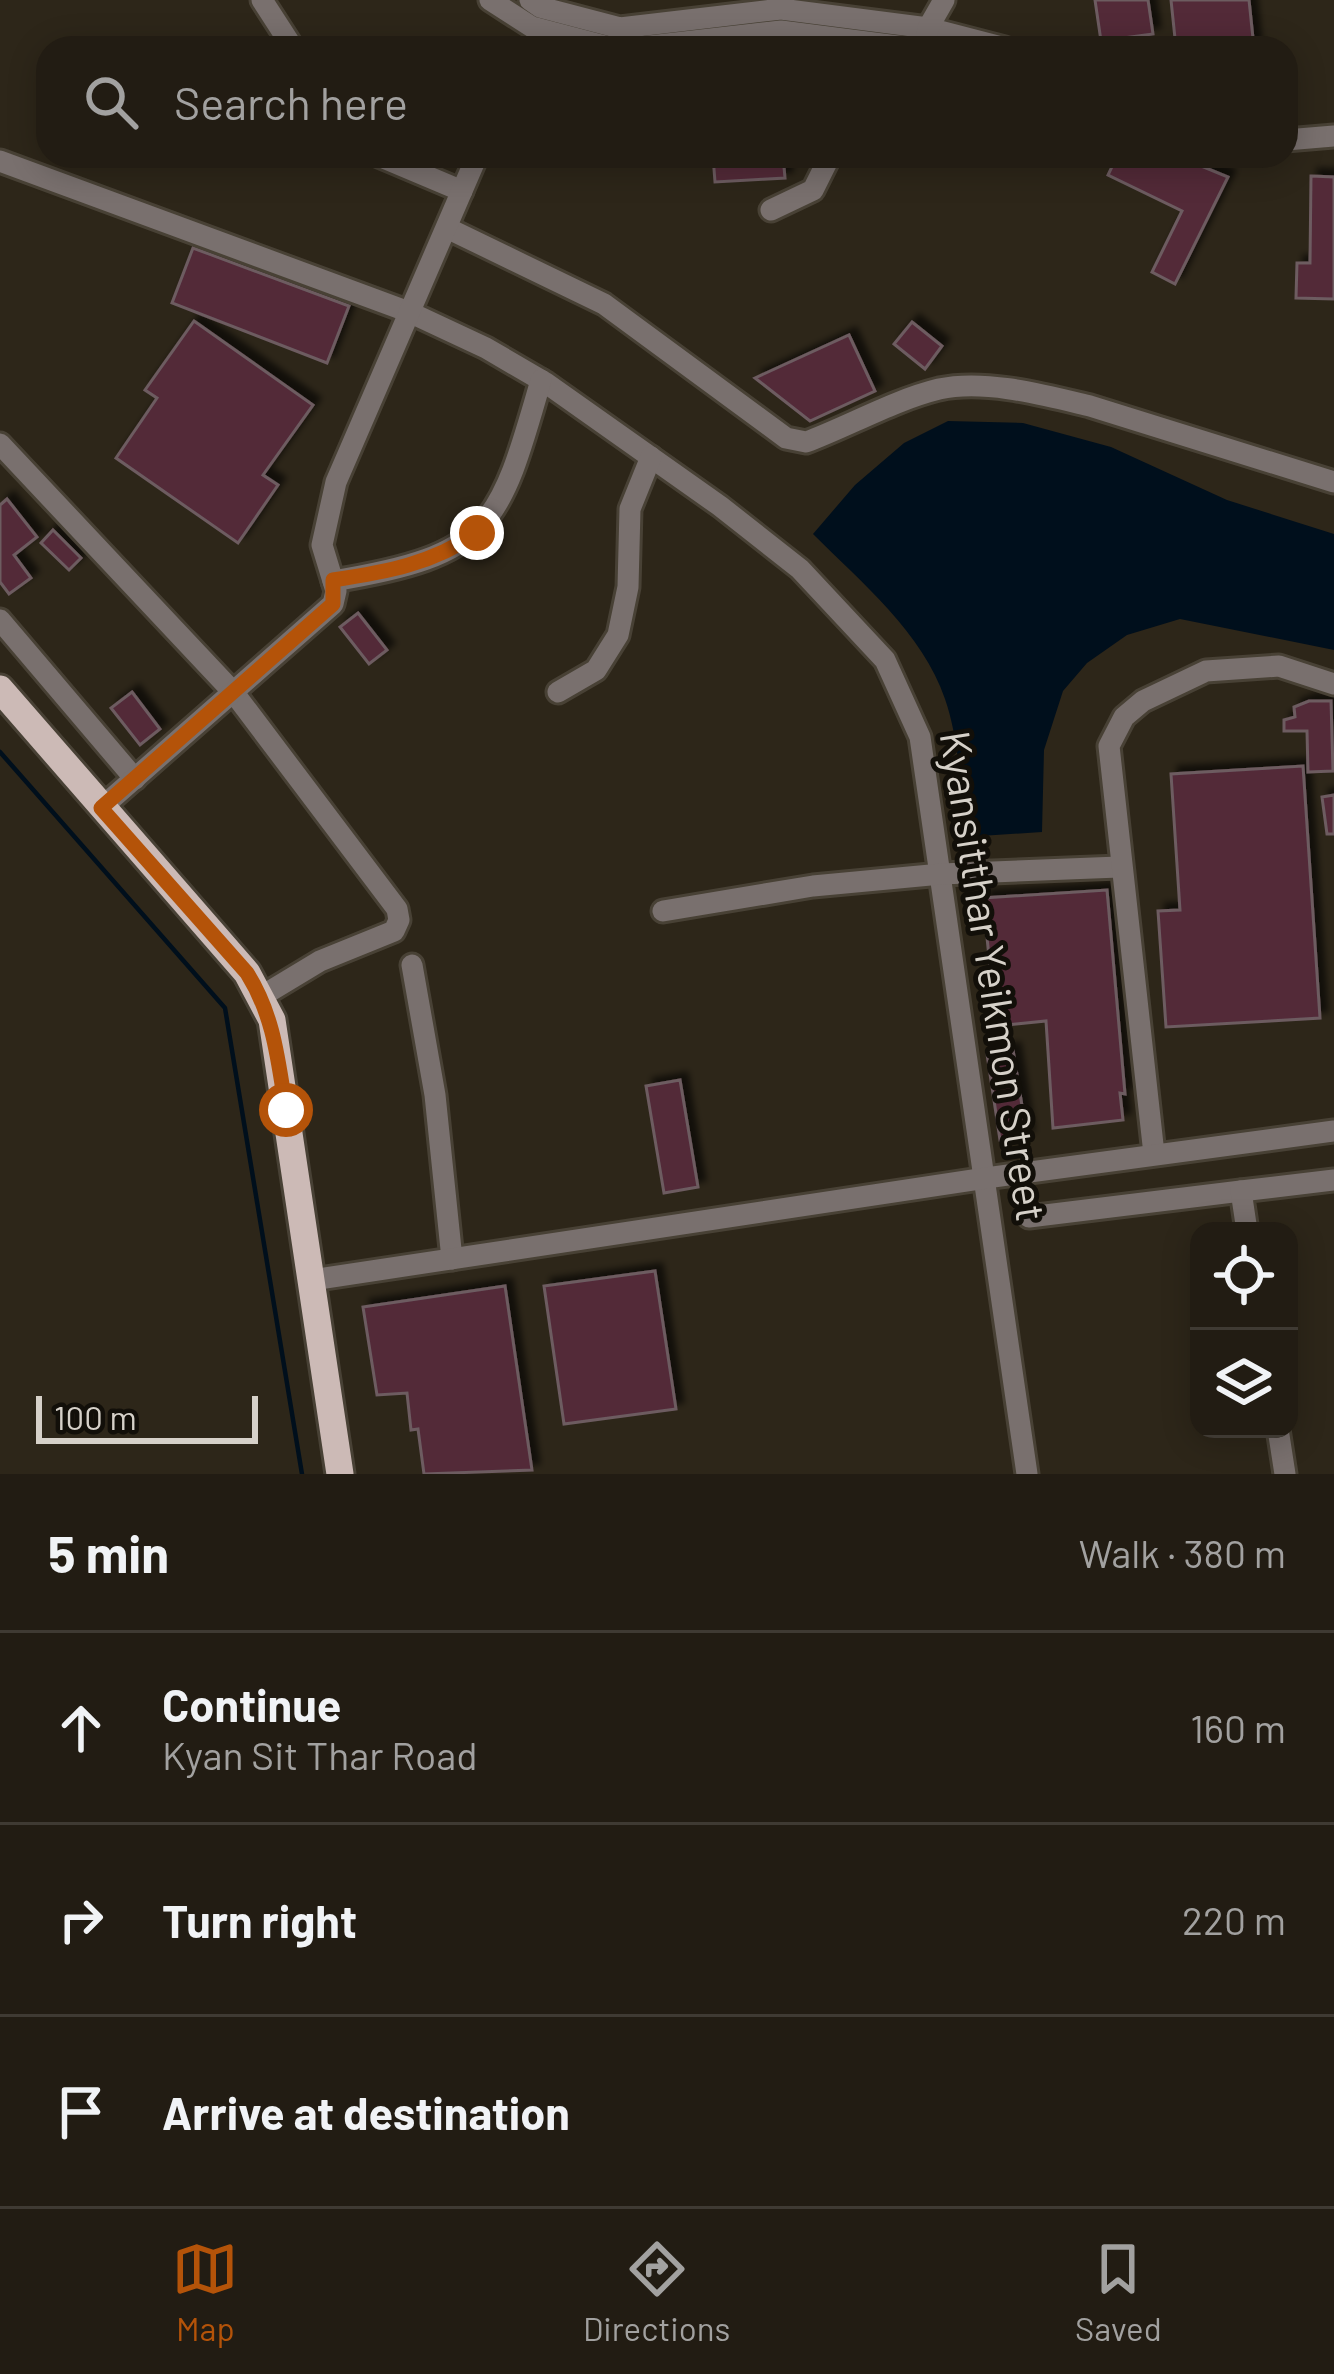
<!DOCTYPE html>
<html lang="en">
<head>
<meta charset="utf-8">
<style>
  body { margin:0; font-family:Barlow,sans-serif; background:#2a251c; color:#f1f3f6 }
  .controls { position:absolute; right:36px; bottom:36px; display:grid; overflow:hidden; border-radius:24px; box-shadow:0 6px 30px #0003 }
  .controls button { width:108px; height:108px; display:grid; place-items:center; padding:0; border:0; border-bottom:3px solid #3f3a33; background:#221c13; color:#f1f3f6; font:60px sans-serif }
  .scale { position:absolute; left:36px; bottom:30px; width:222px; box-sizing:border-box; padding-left:12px; border:6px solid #d6d1c9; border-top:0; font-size:33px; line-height:42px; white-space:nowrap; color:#d6d1c9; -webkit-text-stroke:9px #120f09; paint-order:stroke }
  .stop { position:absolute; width:36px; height:36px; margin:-27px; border:9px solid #b45309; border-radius:50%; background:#fff }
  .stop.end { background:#b45309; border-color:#fff; box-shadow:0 3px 12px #0008 }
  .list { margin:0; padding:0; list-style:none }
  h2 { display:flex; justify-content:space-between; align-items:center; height:156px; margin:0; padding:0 48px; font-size:51px }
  h2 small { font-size:39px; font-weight:400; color:#a2a1a0 }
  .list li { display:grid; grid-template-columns:78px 1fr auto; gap:36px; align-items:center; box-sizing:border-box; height:192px; padding:0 48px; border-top:3px solid #3f3a33 }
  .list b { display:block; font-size:45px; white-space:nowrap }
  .list p { margin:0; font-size:39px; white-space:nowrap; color:#a2a1a0 }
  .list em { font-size:39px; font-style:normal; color:#a2a1a0 }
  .icon { flex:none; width:66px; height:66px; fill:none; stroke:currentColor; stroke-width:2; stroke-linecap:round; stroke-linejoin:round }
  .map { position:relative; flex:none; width:1334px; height:1474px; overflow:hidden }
  .search { position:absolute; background:#221c13; box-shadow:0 6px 30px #0003; left:36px; right:36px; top:36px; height:132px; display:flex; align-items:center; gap:30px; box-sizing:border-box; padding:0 42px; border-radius:36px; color:#a2a1a0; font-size:45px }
  .sheet { height:732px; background:#221c13 }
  nav { display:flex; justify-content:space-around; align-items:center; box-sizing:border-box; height:168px; border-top:3px solid #3f3a33; background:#221c13; font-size:33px; color:#a2a1a0 }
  nav a { display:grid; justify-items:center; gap:6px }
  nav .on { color:#b45309 }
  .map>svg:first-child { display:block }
</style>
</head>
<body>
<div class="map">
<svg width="1334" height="1474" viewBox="0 0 1334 1474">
  <defs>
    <filter id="shadow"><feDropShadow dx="7" dy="-7" stdDeviation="3" flood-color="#0009"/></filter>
  </defs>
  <rect width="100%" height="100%" fill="#2d2619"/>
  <!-- water -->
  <path fill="#000f1c" d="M948 421 1023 423 1111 447 1227 500 1334 534V650L1180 619 1127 635 1087 663 1063 691 1044 750 1042 832 965 837C961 792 960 743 945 699 923 633 861 582 813 534L855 485 904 443Z"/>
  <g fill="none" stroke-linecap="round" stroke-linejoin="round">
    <!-- stream -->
    <path stroke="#000f1c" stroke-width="4.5" d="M0 752 225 1008 302 1474"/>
  </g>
  <!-- building -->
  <g fill="#522a39" stroke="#6d5b61" stroke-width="3" filter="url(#shadow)">
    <path d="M1095 0H1148L1153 34 1101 41Z"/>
    <path d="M1171 0H1249L1254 48H1176Z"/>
    <path d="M713 156H783L785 178 715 182Z"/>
    <path d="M1117 156H1177L1228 177 1175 284 1152 272 1182 211 1108 175Z"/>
    <path d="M1311 176 1334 177V299L1296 298 1297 263H1310Z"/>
    <path d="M193 248 349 306 327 363 172 303Z"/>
    <path d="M194 321 313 405 263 475 278 485 238 543 116 458 157 398 145 390Z"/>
    <path d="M912 322 942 346 925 369 894 344Z"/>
    <path d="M849 335 875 391 810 421 755 378Z"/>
    <path d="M7 499 37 537 14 555 31 578 9 594 0 582V505Z"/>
    <path d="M53 530 81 558 69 570 41 543Z"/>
    <path d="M358 613 387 650 369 664 340 627Z"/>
    <path d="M132 692 160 729 140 745 111 708Z"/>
    <path d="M1309 701H1331L1333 771 1308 772 1307 731H1284V720L1295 717 1294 707Z"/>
    <path d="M1303 766 1320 1018 1166 1027 1158 911 1180 910 1171 774Z"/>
    <path d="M1334 795V834H1327L1322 797Z"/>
    <path d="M1107 890 1125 1094 1120 1093 1123 1120 1053 1128 1046 1021 996 1026 983 898Z"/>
    <path d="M1013 1050 1027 1137 1000 1140 987 1054Z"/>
    <path d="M680 1080 698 1187 664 1193 646 1086Z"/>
    <path d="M655 1271 676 1409 564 1424 544 1286Z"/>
    <path d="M505 1286 532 1470 424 1474 418 1429 411 1430 407 1393 377 1395 363 1307Z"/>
  </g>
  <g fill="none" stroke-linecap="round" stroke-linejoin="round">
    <defs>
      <g id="minor">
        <path d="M262 0 293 48"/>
        <path d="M490 0 532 27 612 48"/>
        <path d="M530 0 540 7 620 28 781 9 928 28 1005 48"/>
        <path d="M926 42 928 28 944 0"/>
        <path d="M632 48 781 31 913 48"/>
        <path d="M1286 140 1334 136"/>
        <path d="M379 156 462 191"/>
        <path d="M0 161 409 312 486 348 546 383 720 506 800 569 885 660 920 737 1027 1474"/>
        <path d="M771 210 813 190 830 156"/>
        <path d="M447 228 604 304 786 438 806 442C849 426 894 400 939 389 985 379 1044 395 1090 406L1334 482"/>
        <path d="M0 444 234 693 397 909 399 920 394 931 320 961 262 996"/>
        <path d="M333 581C490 555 499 528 541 380"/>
        <path d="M0 620 135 779"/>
        <path d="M558 692 596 670 618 635 628 587 630 509 651 457"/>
        <path d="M101 808 333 604 336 591 322 545 336 482 477 156"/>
        <path d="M663 911 813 886 941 874 1119 867"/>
        <path d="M412 965 435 1095 452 1259"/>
        <path d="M1154 1154 1109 746 1124 717 1143 701 1206 671 1279 666 1334 684"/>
        <path d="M1029 1217 1241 1191"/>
        <path d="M1247 1231 1241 1191 1334 1180"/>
        <path d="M312 1280 986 1178 1334 1131"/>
        <path d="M1278 1429 1285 1474"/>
      </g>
      <path id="major" d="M0 689 247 973 272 1020 340 1474"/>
    </defs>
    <!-- minor casing -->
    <use href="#minor" stroke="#484135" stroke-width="27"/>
    <!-- major casing -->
    <use href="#major" stroke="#484135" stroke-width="33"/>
    <!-- minor -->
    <use href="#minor" stroke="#79706e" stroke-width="21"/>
    <!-- major -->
    <use href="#major" stroke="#ccbab6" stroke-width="27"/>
  </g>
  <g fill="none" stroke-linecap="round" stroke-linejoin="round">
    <!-- route -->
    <path stroke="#b45309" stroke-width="15" d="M286 1110C278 1060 274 1016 247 973L101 808 333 604V580C386 572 432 564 477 533"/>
  </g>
  <g text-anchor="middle" stroke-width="10" stroke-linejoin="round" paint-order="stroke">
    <!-- street labels -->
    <g font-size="42" fill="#d6d1c9" stroke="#120f09">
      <text transform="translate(993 976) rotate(81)" y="15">Kyansitthar Yeikmon Street</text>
    </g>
  </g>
</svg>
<div class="controls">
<button><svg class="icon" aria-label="locate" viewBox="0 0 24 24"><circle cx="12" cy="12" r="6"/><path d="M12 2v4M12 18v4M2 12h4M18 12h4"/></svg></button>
<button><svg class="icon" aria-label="layers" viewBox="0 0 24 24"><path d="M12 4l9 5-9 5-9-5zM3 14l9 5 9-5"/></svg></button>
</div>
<div class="scale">100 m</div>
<div class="stop" style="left:286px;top:1110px"></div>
<div class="stop end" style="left:477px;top:533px"></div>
<div class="search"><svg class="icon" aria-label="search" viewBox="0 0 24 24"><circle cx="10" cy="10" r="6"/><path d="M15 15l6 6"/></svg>Search here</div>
</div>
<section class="sheet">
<h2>5 min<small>Walk · 380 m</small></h2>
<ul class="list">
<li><svg class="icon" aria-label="ahead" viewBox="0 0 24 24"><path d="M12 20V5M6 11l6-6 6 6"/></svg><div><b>Continue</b><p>Kyan Sit Thar Road</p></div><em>160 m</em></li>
<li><svg class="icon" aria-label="right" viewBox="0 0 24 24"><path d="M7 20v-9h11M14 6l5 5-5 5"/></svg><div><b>Turn right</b></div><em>220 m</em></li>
<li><svg class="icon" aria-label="arrive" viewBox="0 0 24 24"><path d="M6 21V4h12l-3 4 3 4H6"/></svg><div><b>Arrive at destination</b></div></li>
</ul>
</section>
<nav>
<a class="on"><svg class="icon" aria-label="map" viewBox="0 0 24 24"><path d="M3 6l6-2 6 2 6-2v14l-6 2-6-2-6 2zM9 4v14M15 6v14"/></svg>Map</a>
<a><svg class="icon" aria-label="directions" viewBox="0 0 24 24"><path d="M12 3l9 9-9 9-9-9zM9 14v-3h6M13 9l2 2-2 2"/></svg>Directions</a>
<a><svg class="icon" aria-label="saved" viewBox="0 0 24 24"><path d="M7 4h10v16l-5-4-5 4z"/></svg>Saved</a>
</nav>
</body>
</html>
